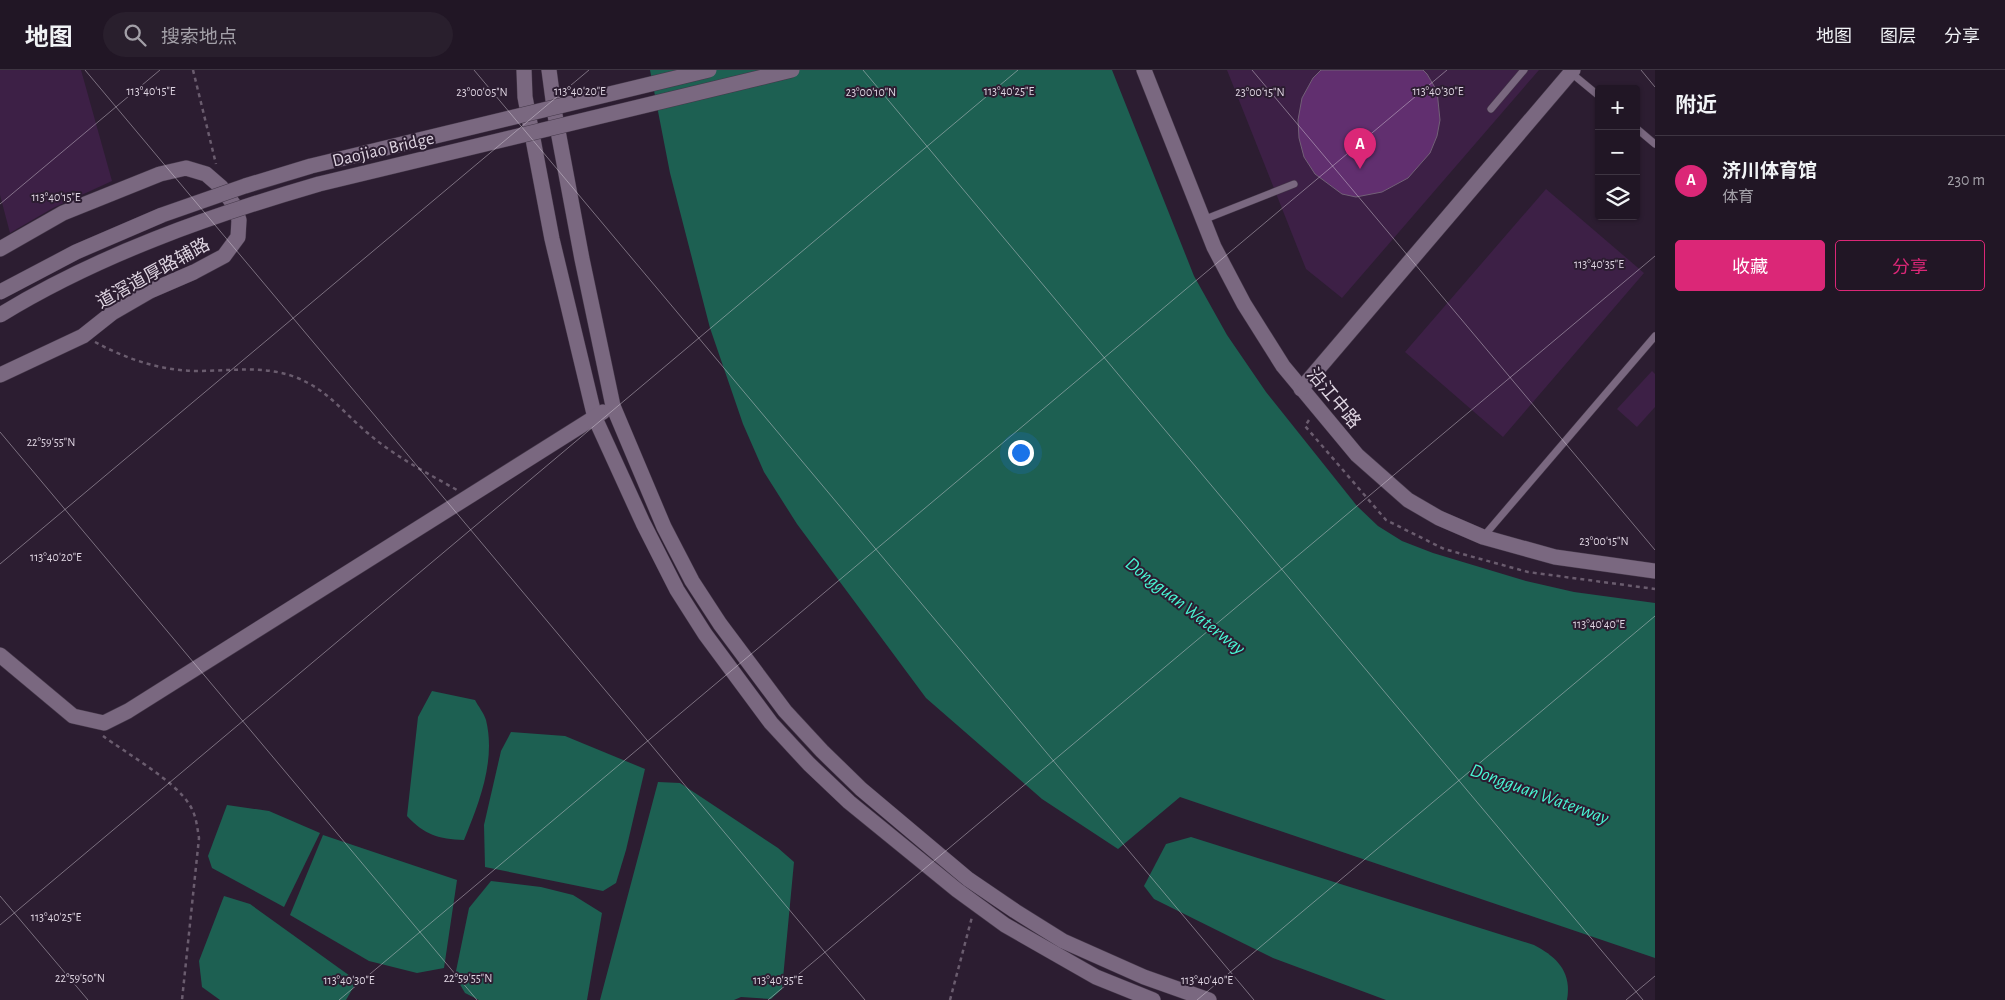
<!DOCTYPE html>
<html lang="zh">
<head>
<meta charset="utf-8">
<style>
  body { margin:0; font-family:"Alegreya Sans","Noto Sans SC",sans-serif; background:#291f2d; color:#f1f3f6 }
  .controls { position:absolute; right:15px; top:15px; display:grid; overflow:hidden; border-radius:5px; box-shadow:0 1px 4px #0004 }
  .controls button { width:45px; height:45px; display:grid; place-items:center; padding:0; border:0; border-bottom:1px solid #3e3542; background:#211625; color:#f1f3f6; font:25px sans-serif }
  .you { position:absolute; left:1020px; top:382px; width:18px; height:18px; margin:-12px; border:4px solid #fff; border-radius:50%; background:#1a73e8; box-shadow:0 0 0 8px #1a73e833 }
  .badge { display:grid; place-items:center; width:32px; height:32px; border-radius:50%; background:#db2777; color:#fff; font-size:16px; font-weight:700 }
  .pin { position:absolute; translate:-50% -41px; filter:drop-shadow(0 1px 2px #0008) }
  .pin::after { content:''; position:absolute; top:26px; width:18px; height:15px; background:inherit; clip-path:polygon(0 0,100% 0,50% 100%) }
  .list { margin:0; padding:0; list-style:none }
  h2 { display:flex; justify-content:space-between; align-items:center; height:65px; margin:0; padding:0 20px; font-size:21px }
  h2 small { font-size:16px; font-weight:400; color:#a29fa7 }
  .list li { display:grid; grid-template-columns:32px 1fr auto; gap:15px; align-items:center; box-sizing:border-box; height:90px; padding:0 20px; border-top:1px solid #3e3542 }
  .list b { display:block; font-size:19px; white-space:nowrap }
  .list p { margin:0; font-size:16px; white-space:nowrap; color:#a29fa7 }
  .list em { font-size:16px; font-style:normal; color:#a29fa7 }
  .actions { display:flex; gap:10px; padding:15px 20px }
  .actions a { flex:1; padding:11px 0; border:1px solid #db2777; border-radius:5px; text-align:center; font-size:18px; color:#db2777 }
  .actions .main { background:#db2777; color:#fff }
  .icon { flex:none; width:28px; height:28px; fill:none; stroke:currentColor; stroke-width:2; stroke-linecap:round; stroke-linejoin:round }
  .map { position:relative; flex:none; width:1655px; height:930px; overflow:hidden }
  header { display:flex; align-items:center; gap:30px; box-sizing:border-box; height:70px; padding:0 25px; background:#211625; border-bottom:1px solid #3e3542 }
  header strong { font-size:24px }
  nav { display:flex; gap:28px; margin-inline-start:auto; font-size:18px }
  .search { width:350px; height:45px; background:#291f2d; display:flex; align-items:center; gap:12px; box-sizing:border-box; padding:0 18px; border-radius:28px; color:#a29fa7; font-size:19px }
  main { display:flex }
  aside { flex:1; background:#211625 }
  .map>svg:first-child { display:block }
</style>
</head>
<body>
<header>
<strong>地图</strong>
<div class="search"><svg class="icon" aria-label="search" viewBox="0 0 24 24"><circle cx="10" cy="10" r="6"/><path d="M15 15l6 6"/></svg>搜索地点</div>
<nav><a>地图</a><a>图层</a><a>分享</a></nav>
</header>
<main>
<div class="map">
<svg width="1655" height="930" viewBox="0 0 1655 930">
  <rect width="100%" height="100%" fill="#2c1d31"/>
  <!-- green -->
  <g fill="#3d2046">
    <path d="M0 0H81L112 111 53 138 10 163 0 125Z"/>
    <path d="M1227 0H1539L1342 228 1306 199Z"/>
    <path d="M1546 119 1644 203 1503 367 1405 282Z"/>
    <path d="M1652 301 1655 304V337L1637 357 1617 339Z"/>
  </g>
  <!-- water -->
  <g fill="#1d6052">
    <path d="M650 0H1112L1194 206 1227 265 1266 322 1357 436 1378 456 1402 471 1433 483 1526 511 1574 522 1655 533V888L1180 727 1118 779 1042 729 926 628 797 454 764 402 743 354 710 258 670 103Z"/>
    <path d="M432 621 475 630C478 636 484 643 486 650 496 691 479 733 464 770 438 769 425 765 407 746L418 647Z"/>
    <path d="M511 662 565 666 645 699 626 780 616 813 603 821 485 797 484 755 501 681Z"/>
    <path d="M658 712 680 713 778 778 794 792 782 919 771 929 741 927 734 930H600Z"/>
    <path d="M227 735 269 741 320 763 284 837 212 798 208 786Z"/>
    <path d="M323 765 457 810 444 898 417 903 369 891 290 845Z"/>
    <path d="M1191 767 1534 875C1557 887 1572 902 1567 930H1386L1273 888 1154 829 1144 816 1166 774Z"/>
    <path d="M491 811 541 817 573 825 602 843 587 930H479L465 923 455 906 469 838Z"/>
    <path d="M224 826 250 834 357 911 346 930H220L202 917 199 891Z"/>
  </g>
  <!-- building -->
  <path fill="#612f6f" stroke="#726077" d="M1321 0H1423L1427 4 1437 21 1440 50 1437 66 1430 83 1408 108 1382 122 1356 127 1342 124 1315 104 1304 87 1299 68 1298 50 1302 28 1313 8Z"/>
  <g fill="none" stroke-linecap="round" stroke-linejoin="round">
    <defs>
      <g id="lane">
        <path d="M1570 2 1599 26"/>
        <path d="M1491 39 1524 0"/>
        <path d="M1636 58 1655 74"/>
        <path d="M1203 150 1294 114"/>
        <path d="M1483 467 1655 266"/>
      </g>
      <g id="secondary">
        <path d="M524 0 525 27 552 169 595 348 643 453 677 520 705 564 771 653 809 694 849 732 957 820 1005 855 1096 907 1153 930"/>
        <path d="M549 0 555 45 582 189 613 336 664 457 692 511 720 554 785 641 822 681 861 719 968 809 1015 841 1063 871 1144 907 1209 930"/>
        <path d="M1144 0 1214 177 1244 234 1283 296 1357 385 1408 430 1439 448 1483 467 1555 487 1655 501"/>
        <path d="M0 179 63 143 160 104 186 98 206 104 221 117 234 135 239 150 238 167 224 186 194 202 150 221 112 243 83 266 0 305"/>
        <path d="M1301 319 1573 0"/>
        <path d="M0 585 73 646 104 653 128 641 603 342"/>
      </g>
    </defs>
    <!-- lane casing -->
    <use href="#lane" stroke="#453849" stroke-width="8"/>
    <!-- secondary casing -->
    <use href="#secondary" stroke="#453849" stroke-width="16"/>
    <!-- path -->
    <g stroke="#6a5c6e" stroke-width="2.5" stroke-dasharray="4 4" stroke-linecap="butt">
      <path d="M193 0 216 94"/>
      <path d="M95 272C126 289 162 301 197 301 231 301 263 295 295 307 329 320 343 343 370 365 396 387 427 403 457 420"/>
      <path d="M1309 350 1305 356 1386 450 1444 479 1528 502 1655 519"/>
      <path d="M103 666C126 683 175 711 189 734 196 744 197 756 199 768L182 930"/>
      <path d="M950 930 972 847"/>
    </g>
    <!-- lane -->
    <use href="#lane" stroke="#7a6880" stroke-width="7"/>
    <!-- secondary -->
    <use href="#secondary" stroke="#7a6880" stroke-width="15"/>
    <defs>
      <g id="secondary-bridge">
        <path d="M0 222 76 182 162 145 245 116 311 96 709 0"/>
        <path d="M0 245C98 185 209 146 319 114L792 0"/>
      </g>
    </defs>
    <!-- secondary-bridge casing -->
    <use href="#secondary-bridge" stroke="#453849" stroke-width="16" stroke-linecap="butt"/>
    <!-- secondary-bridge -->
    <use href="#secondary-bridge" stroke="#7a6880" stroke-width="15"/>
  </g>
  <!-- ticks -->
  <path fill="none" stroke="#ded4e1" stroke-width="1" stroke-opacity="0.45" d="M85 0 865 930M474 0 1254 930M863 0 1643 930M1252 0 1655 480M1641 0 1655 17M0 134 160 0M0 362 477 930M0 494 589 0M0 826 88 930M0 855 1018 0M339 930 1447 0M768 930 1655 186M1197 930 1655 546M1626 930 1655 906"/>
  <g text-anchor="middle" stroke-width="4" stroke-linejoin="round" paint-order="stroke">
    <!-- street labels -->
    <g font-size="18" fill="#ded4e1" stroke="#2c1d31">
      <text transform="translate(383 79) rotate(-13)" y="6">Daojiao Bridge</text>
      <text transform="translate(153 203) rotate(-29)" y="6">道滘道厚路辅路</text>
      <text transform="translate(1334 328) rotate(50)" y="6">沿江中路</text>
    </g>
    <!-- water labels -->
    <g font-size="19" font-style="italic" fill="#48f6d3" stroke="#2c1d31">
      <text transform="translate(1186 535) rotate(38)" y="7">Dongguan Waterway</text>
      <text transform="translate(1540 723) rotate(20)" y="7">Dongguan Waterway</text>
    </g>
  </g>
  <g font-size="12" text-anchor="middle" fill="#ded4e1" stroke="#2c1d31" stroke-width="4" stroke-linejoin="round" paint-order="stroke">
    <text x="151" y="25">113°40'15"E</text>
    <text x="580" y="25">113°40'20"E</text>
    <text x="1009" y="25">113°40'25"E</text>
    <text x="1438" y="25">113°40'30"E</text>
    <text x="482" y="26">23°00'05"N</text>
    <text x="871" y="26">23°00'10"N</text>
    <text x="1260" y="26">23°00'15"N</text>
    <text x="56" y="131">113°40'15"E</text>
    <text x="1599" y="198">113°40'35"E</text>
    <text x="51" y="376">22°59'55"N</text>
    <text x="1604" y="475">23°00'15"N</text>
    <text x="56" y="491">113°40'20"E</text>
    <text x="1599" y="558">113°40'40"E</text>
    <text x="56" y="851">113°40'25"E</text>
    <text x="80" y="912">22°59'50"N</text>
    <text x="468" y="912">22°59'55"N</text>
    <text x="349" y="914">113°40'30"E</text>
    <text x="778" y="914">113°40'35"E</text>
    <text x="1207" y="914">113°40'40"E</text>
  </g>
</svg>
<div class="controls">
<button>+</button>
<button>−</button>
<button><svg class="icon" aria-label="layers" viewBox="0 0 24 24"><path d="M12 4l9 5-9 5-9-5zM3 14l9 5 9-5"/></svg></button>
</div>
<div class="you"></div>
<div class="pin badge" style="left:1360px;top:99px">A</div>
</div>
<aside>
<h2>附近<small></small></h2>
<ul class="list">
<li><span class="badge">A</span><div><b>济川体育馆</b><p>体育</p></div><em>230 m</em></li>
</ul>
<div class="actions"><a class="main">收藏</a><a>分享</a></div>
</aside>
</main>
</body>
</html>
